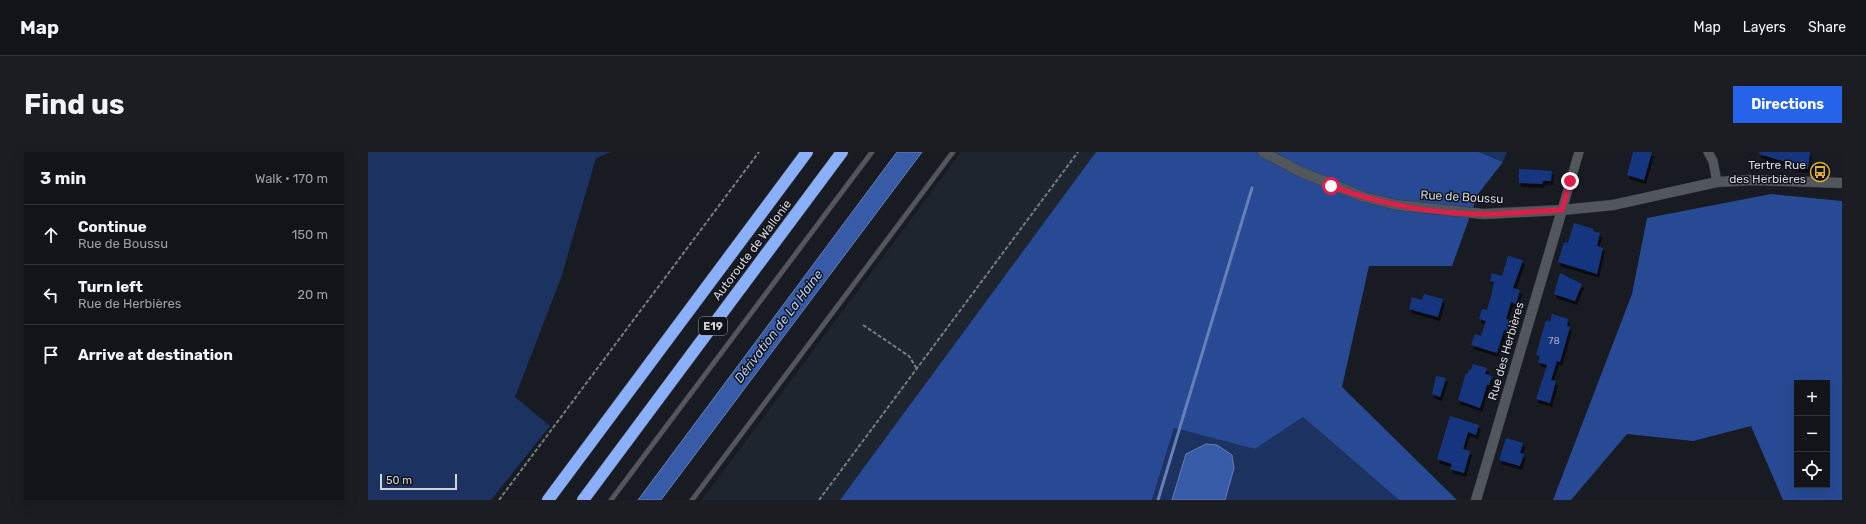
<!DOCTYPE html>
<html lang="en">
<head>
<meta charset="utf-8">
<style>
  body { margin:0; font-family:Rubik,sans-serif; background:#1b1d23; color:#f1f3f6 }
  .controls { position:absolute; right:12px; bottom:12px; display:grid; overflow:hidden; border-radius:0px; box-shadow:0 4px 16px #0002 }
  .controls button { width:36px; height:36px; display:grid; place-items:center; padding:0; border:0; border-bottom:1px solid #313339; background:#12141a; color:#f1f3f6; font:20px sans-serif }
  .scale { position:absolute; left:12px; bottom:10px; width:77px; box-sizing:border-box; padding-left:4px; border:2px solid #d2d4d9; border-top:0; font-size:11px; line-height:14px; white-space:nowrap; color:#d2d4d9; -webkit-text-stroke:3px #0f1218; paint-order:stroke }
  .stop { position:absolute; width:12px; height:12px; margin:-9px; border:3px solid #e11d48; border-radius:50%; background:#fff }
  .stop.end { background:#e11d48; border-color:#fff; box-shadow:0 1px 4px #0008 }
  .list { margin:0; padding:0; list-style:none }
  h2 { display:flex; justify-content:space-between; align-items:center; height:52px; margin:0; padding:0 16px; font-size:17px }
  h2 small { font-size:13px; font-weight:400; color:#9c9ea2 }
  .list li { display:grid; grid-template-columns:26px 1fr auto; gap:12px; align-items:center; box-sizing:border-box; height:60px; padding:0 16px; border-top:1px solid #313339 }
  .list b { display:block; font-size:15px; white-space:nowrap }
  .list p { margin:0; font-size:13px; white-space:nowrap; color:#9c9ea2 }
  .list em { font-size:13px; font-style:normal; color:#9c9ea2 }
  .icon { flex:none; width:22px; height:22px; fill:none; stroke:currentColor; stroke-width:2; stroke-linecap:round; stroke-linejoin:round }
  .map { position:relative; flex:none; width:1474px; height:348px; overflow:hidden; border-radius:0px }
  header { display:flex; align-items:center; gap:24px; box-sizing:border-box; height:56px; padding:0 20px; background:#12141a; border-bottom:1px solid #313339 }
  header strong { font-size:19px }
  nav { display:flex; gap:22px; margin-inline-start:auto; font-size:14px }
  .intro { display:flex; align-items:center; justify-content:space-between; box-sizing:border-box; height:96px; padding:0 24px }
  h1 { margin:0; font-size:28px }
  .button { padding:10px 18px; border-radius:0px; background:#2563eb; color:#fff; font-size:14px; font-weight:700 }
  main { display:flex; gap:24px; padding:0 24px }
  aside { flex:1; background:#12141a; border-radius:0px; box-shadow:0 4px 16px #0002 }
  .map>svg:first-child { display:block }
</style>
</head>
<body>
<header>
<strong>Map</strong>
<nav><a>Map</a><a>Layers</a><a>Share</a></nav>
</header>
<div class="intro"><h1>Find us</h1><a class="button">Directions</a></div>
<main>
<aside>
<h2>3 min<small>Walk · 170 m</small></h2>
<ul class="list">
<li><svg class="icon" aria-label="ahead" viewBox="0 0 24 24"><path d="M12 20V5M6 11l6-6 6 6"/></svg><div><b>Continue</b><p>Rue de Boussu</p></div><em>150 m</em></li>
<li><svg class="icon" aria-label="left" viewBox="0 0 24 24"><path d="M17 20v-9H6M10 6l-5 5 5 5"/></svg><div><b>Turn left</b><p>Rue de Herbières</p></div><em>20 m</em></li>
<li><svg class="icon" aria-label="arrive" viewBox="0 0 24 24"><path d="M6 21V4h12l-3 4 3 4H6"/></svg><div><b>Arrive at destination</b></div></li>
</ul>
</aside>
<div class="map">
<svg width="1474" height="348" viewBox="0 0 1474 348">
  <defs>
    <filter id="shadow"><feDropShadow dx="2" dy="4" stdDeviation="0" flood-color="#0009"/></filter>
  </defs>
  <rect width="100%" height="100%" fill="#181b22"/>
  <!-- built -->
  <path fill="#1f252f" d="M593 0H728L472 348H334Z"/>
  <!-- green -->
  <g fill="#1c3261">
    <path d="M0 0H243L228 6 193 126 147 245 182 274 123 348H0Z"/>
    <path d="M1111 0H1139L1135 10Z"/>
    <path d="M935 265 1031 348H784L806 276 887 297Z"/>
  </g>
  <!-- forest -->
  <g fill="#284a95" fill-rule="evenodd">
    <path d="M728 0H1111L1135 10 1110 42 1084 114H1001L974 235 1089 348H1031L935 265 887 297 806 276 784 348H472Z"/>
    <path d="M1403 42 1474 49V348H1415L1383 274 1325 289 1259 282 1203 348H1185L1264 142 1279 66ZM1429 231H1459V333H1429Z"/>
  </g>
  <!-- water -->
  <g fill="#375ba7" stroke="#667fb6">
    <path d="M529 0H554L293 348H270Z"/>
    <path d="M838 292 849 293 864 303 866 316 857 348H804L818 302Z"/>
  </g>
  <g fill="none" stroke-linecap="round" stroke-linejoin="round">
    <!-- stream -->
    <path stroke="#667fb6" stroke-width="3" d="M790 348 884 36"/>
  </g>
  <!-- building -->
  <g fill="#16367f" filter="url(#shadow)">
    <path d="M1265 0H1284L1276 28 1259 23Z"/>
    <path d="M1391 0H1442L1440 17 1428 16V13L1391 2Z"/>
    <path d="M1151 17 1184 19 1183 29H1175L1174 32 1151 31Z"/>
    <path d="M1206 71 1226 77 1225 79 1232 81 1229 94 1235 96 1229 122 1190 110 1196 90 1200 91Z"/>
    <path d="M1140 104 1155 108 1145 136 1152 138 1148 152 1143 150 1138 167 1142 168 1139 179 1136 178 1129 201 1103 193 1107 182 1113 184 1118 169 1111 167 1114 157 1119 158 1123 144 1126 130 1122 129 1124 121 1134 124Z"/>
    <path d="M1192 121 1214 132 1207 149 1186 142Z"/>
    <path d="M1056 142 1075 147 1070 165 1041 157 1044 145 1054 148Z"/>
    <path d="M1184 162 1200 167 1199 174 1202 175 1192 210 1189 209 1183 228 1188 229 1182 251 1168 247 1179 213 1170 210 1172 204 1168 203 1178 168 1182 170Z"/>
    <path d="M1105 212 1119 216 1117 222 1124 224 1121 233H1119L1112 256 1090 248 1098 221 1100 222 1101 217 1103 218Z"/>
    <path d="M1068 224 1078 226 1072 245 1064 242Z"/>
    <path d="M1082 264 1111 273 1108 283 1100 280 1095 297 1102 299 1096 321 1082 317 1084 312 1069 307Z"/>
    <path d="M1138 286 1155 291 1152 301 1156 302 1152 314 1131 308Z"/>
  </g>
  <g fill="none" stroke-linecap="round" stroke-linejoin="round">
    <defs>
      <g id="service">
        <path d="M243 348 504 0"/>
        <path d="M324 348 585 0"/>
      </g>
      <g id="minor">
        <path d="M1340 0 1345 9 1349 30"/>
        <path d="M1194 58 1211 0"/>
      </g>
      <g id="tertiary">
        <path d="M895 0 933 20 996 45 1029 53 1116 62 1194 58 1245 53 1349 30 1385 28 1474 31"/>
        <path d="M1108 348 1194 58"/>
      </g>
      <g id="motorway">
        <path d="M180 348 439 0"/>
        <path d="M215 348 474 0"/>
      </g>
    </defs>
    <!-- service casing -->
    <use href="#service" stroke="#35373c" stroke-width="5.5"/>
    <!-- minor casing -->
    <use href="#minor" stroke="#35373c" stroke-width="10"/>
    <!-- tertiary casing -->
    <use href="#tertiary" stroke="#35373c" stroke-width="11"/>
    <!-- motorway casing -->
    <use href="#motorway" stroke="#35373c" stroke-width="13"/>
    <!-- path -->
    <g stroke="#797b81" stroke-width="2" stroke-dasharray="4 2" stroke-linecap="butt">
      <path d="M495 173 541 204 549 217"/>
      <path d="M131 348 391 0"/>
      <path d="M451 348 710 0"/>
    </g>
    <!-- service -->
    <use href="#service" stroke="#52575e" stroke-width="4.5"/>
    <!-- minor -->
    <use href="#minor" stroke="#52575e" stroke-width="9"/>
    <!-- tertiary -->
    <use href="#tertiary" stroke="#52575e" stroke-width="10"/>
    <!-- motorway -->
    <use href="#motorway" stroke="#8ab0fc" stroke-width="12"/>
  </g>
  <g fill="none" stroke-linecap="round" stroke-linejoin="round">
    <!-- route -->
    <path stroke="#e11d48" stroke-width="5" d="M963 34C1012 52 1064 62 1117 62 1142 62 1168 59 1194 58L1202 29"/>
  </g>
  <!-- icons -->
  <defs>
    <symbol id="bus-ring" viewBox="-11 -11 22 22"><circle r="9.5" fill="#0f1218" stroke="#e3ae35" stroke-width="1.5"/><path d="M-5-6H5V4H4V6H2V4H-2V6H-4V4H-5ZM-3.5-4V0h7V-4ZM-3.5 1.2v1.5H-2V1.2ZM2 1.2v1.5H3.5V1.2Z" fill="#e3ae35"/></symbol>
  </defs>
  <g fill-rule="evenodd">
    <use href="#bus-ring" x="1441" y="9" width="22" height="22"/>
  </g>
  <g text-anchor="middle" stroke-width="3" stroke-linejoin="round" paint-order="stroke">
    <!-- number labels -->
    <g font-size="10" fill="#a3acc2">
      <text x="1186" y="192">78</text>
    </g>
    <!-- shield labels -->
    <rect fill="#0f1218" stroke="#989a9f" stroke-width="1" x="331" y="165" width="28" height="18" rx="3"/>
    <g font-size="11" font-weight="bold" fill="#d2d4d9">
      <text x="345" y="178">E19</text>
    </g>
    <!-- poi labels -->
    <g font-size="12" fill="#d2d4d9" stroke="#0f1218" text-anchor="end">
      <text x="1438" y="17">Tertre Rue<tspan x="1438" dy="14">des Herbières</tspan></text>
    </g>
    <!-- street labels -->
    <g font-size="12" fill="#d2d4d9" stroke="#0f1218">
      <text transform="translate(1094 45) rotate(3)" y="4">Rue de Boussu</text>
      <text transform="translate(384 98) rotate(-53)" y="4">Autoroute de Wallonie</text>
      <text transform="translate(1138 199) rotate(-74)" y="4">Rue des Herbières</text>
    </g>
    <!-- water labels -->
    <g font-size="13" font-style="italic" fill="#b1c7f1" stroke="#0f1218">
      <text transform="translate(410 174) rotate(-53)" y="5">Dérivation de La Haine</text>
    </g>
  </g>
</svg>
<div class="controls">
<button>+</button>
<button>−</button>
<button><svg class="icon" aria-label="locate" viewBox="0 0 24 24"><circle cx="12" cy="12" r="6"/><path d="M12 2v4M12 18v4M2 12h4M18 12h4"/></svg></button>
</div>
<div class="scale">50 m</div>
<div class="stop" style="left:963px;top:34px"></div>
<div class="stop end" style="left:1202px;top:29px"></div>
</div>
</main>
</body>
</html>
